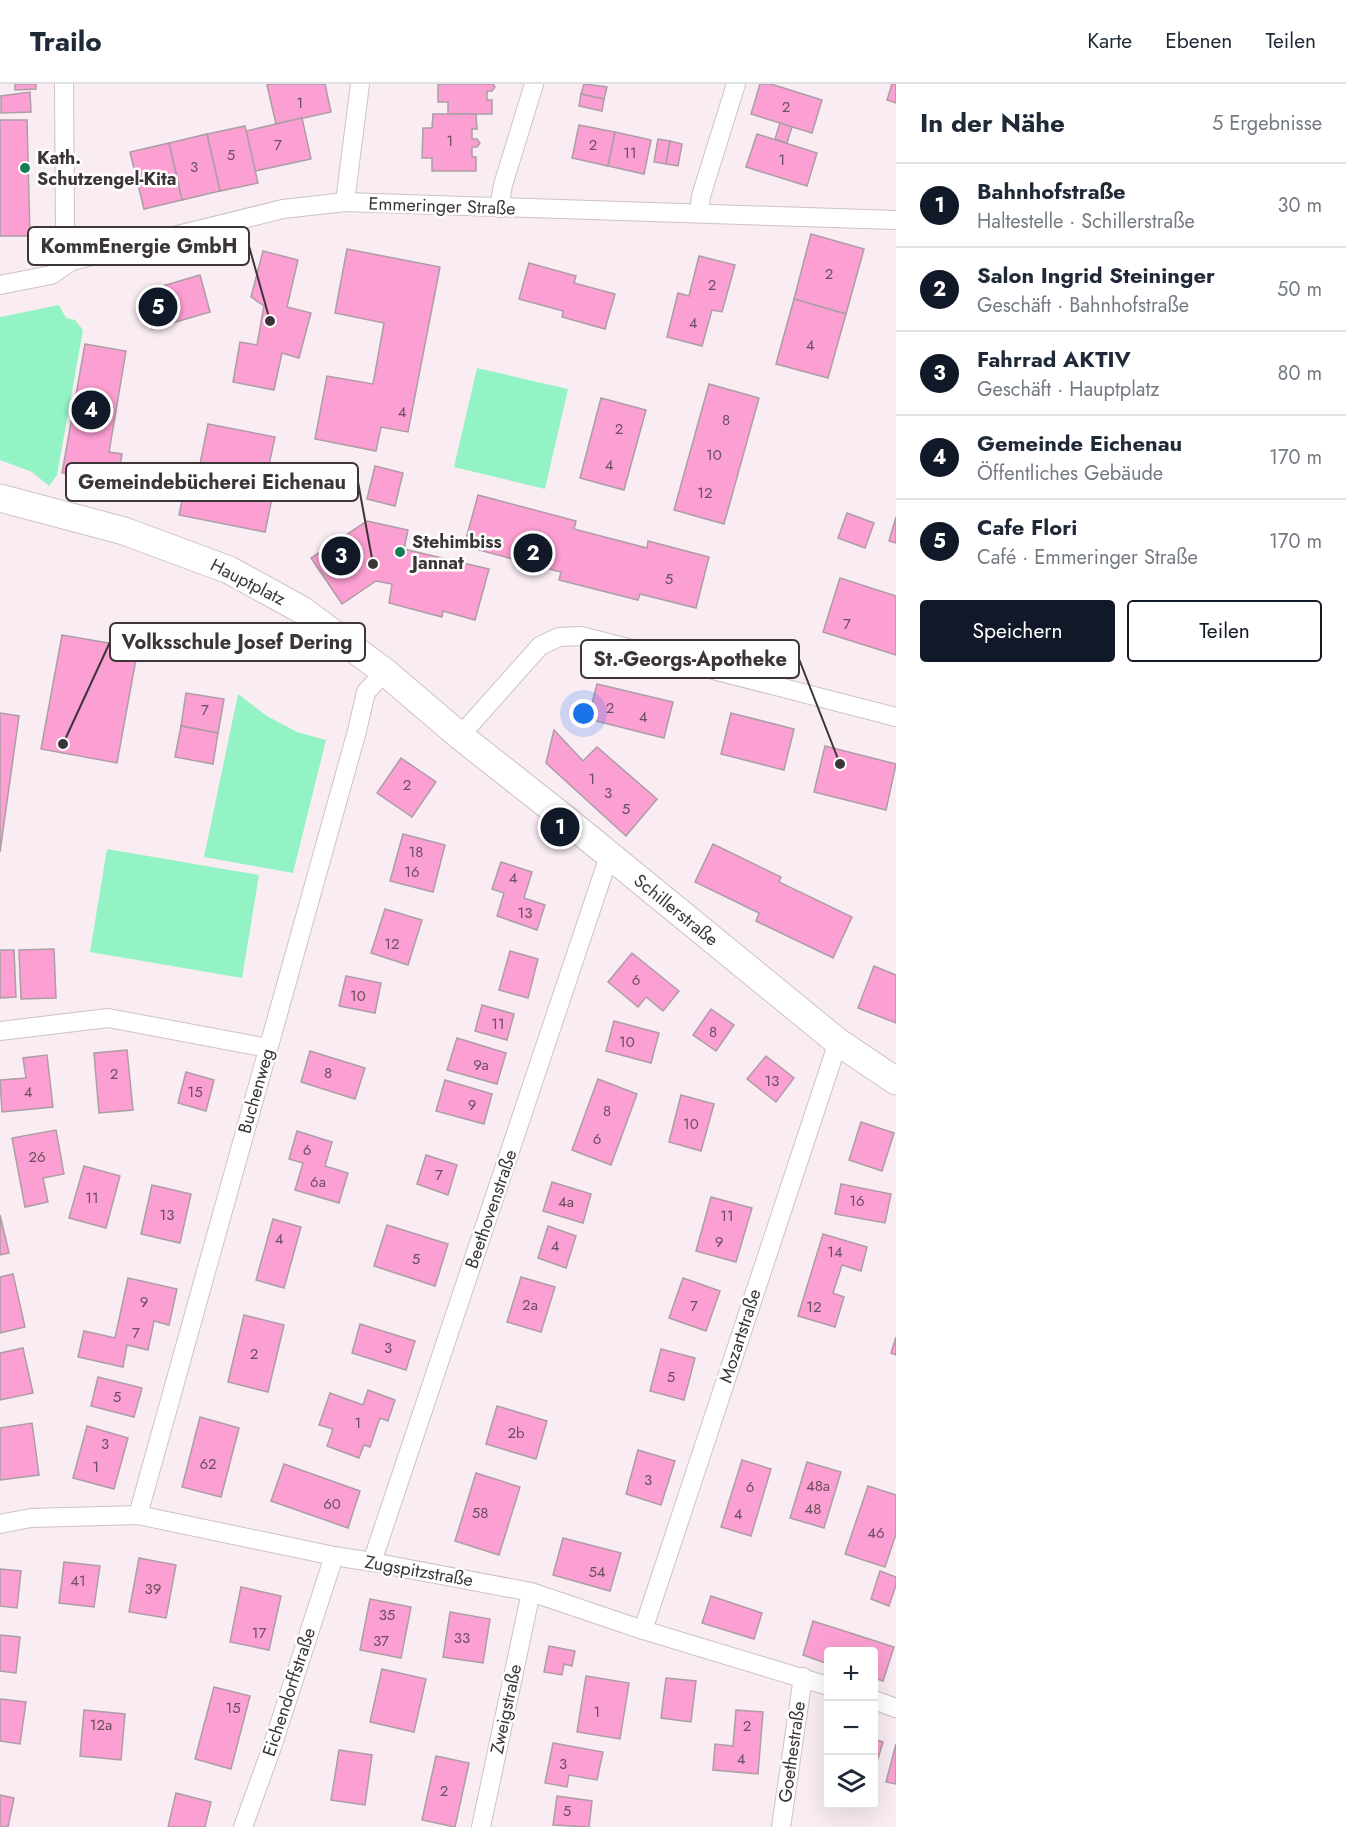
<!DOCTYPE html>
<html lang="de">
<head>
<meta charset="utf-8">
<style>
  body { margin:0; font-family:Jost,sans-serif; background:#f6f6f7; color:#1f2937 }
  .controls { position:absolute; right:18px; bottom:18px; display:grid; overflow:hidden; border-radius:6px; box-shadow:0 6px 24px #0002 }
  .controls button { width:54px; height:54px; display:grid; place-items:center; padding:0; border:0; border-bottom:2px solid #e0e1e3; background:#fff; color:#1f2937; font:30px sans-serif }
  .you { position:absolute; left:584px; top:630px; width:21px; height:21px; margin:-15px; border:4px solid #fff; border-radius:50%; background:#1a73e8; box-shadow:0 0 0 9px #1a73e833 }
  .badge { display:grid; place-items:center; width:39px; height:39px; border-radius:50%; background:#111827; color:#fff; font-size:20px; font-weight:700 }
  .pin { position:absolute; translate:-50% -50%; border:3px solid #fff; box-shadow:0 2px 6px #0006 }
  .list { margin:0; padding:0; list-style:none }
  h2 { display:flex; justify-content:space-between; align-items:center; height:78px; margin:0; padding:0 24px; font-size:26px }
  h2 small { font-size:20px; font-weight:400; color:#747a83 }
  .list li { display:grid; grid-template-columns:39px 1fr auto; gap:18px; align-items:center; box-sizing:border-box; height:84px; padding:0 24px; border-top:2px solid #e0e1e3 }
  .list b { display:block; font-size:22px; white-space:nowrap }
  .list p { margin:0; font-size:20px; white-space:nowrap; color:#747a83 }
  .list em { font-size:20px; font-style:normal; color:#747a83 }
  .actions { display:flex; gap:12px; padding:18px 24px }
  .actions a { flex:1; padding:14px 0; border:2px solid #111827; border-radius:6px; text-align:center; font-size:21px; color:#111827 }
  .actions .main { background:#111827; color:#fff }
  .icon { flex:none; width:33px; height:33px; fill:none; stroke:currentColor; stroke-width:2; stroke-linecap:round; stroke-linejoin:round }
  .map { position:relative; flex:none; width:896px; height:1743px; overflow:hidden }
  header { display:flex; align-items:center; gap:36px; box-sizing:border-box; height:84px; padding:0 30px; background:#fff; border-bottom:2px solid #e0e1e3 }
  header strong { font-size:28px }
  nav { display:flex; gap:33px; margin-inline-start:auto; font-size:21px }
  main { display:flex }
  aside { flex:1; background:#fff }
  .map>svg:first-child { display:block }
</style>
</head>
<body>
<header>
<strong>Trailo</strong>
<nav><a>Karte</a><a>Ebenen</a><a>Teilen</a></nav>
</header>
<main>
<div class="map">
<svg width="896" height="1743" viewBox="0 0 896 1743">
  <rect width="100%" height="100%" fill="#faecf3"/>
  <!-- green -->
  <g fill="#94f3c5">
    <path d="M59 221 66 234 75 236 83 246 57 391 49 402 32 388 0 376V233Z"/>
    <path d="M477 284 568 305 545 405 454 383Z"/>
    <path d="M238 610 267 632 297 648 326 656 293 789 204 773Z"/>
    <path d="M107 765 259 791 242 894 90 868Z"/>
  </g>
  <!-- building -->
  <g fill="#fc9fd2" stroke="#ab9ea4" stroke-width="1.5">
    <path d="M15 0H36V5L15 6Z"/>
    <path d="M270 0H325L331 28 276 40 267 1Z"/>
    <path d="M438 0H493L495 3 492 7H487V16H492V30H448V18H438Z"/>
    <path d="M584 0 607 3 604 15 581 10Z"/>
    <path d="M760 0H771L822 16 812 49 751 30Z"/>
    <path d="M892 0H896V19L887 16Z"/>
    <path d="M30 8 31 28 1 29V12Z"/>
    <path d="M581 10 604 15 602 27 579 22Z"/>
    <path d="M433 30H476L477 45H472V55H477L480 59 477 63H472V73H476V87H432V74H422L423 44H432Z"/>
    <path d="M302 34 311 75 255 87 246 47Z"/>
    <path d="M0 36H27L30 152H0Z"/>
    <path d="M780 39 792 43 787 59 775 55Z"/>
    <path d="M579 41 615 48 608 82 572 74Z"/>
    <path d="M245 42 258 99 220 107 207 50Z"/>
    <path d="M615 48 651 56 644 90 608 82Z"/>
    <path d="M207 50 220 107 182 116 169 59Z"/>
    <path d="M757 50 817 69 807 102 746 83Z"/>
    <path d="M658 55 670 57 666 80 654 78Z"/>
    <path d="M670 57 682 60 678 82 666 80Z"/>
    <path d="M169 59 182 116 144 125 130 68Z"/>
    <path d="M811 150 864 165 846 230 794 215Z"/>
    <path d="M347 165 440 183 408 348 381 343 376 367 315 355 327 292 373 300 384 239 335 229Z"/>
    <path d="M263 167 298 176 287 223 311 229 299 274 282 269 274 306 233 298 240 258 257 261 264 222 251 213Z"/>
    <path d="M699 172 735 181 722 228 712 226 702 262 667 253 678 209 689 212Z"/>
    <path d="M529 179 576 192 574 199 615 210 605 245 562 233 563 227 519 215Z"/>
    <path d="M200 191 210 228 152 245 142 208Z"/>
    <path d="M794 215 846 230 828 294 776 280Z"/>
    <path d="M85 260 126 267 109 368 122 370 117 399 62 389Z"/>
    <path d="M709 300 759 314 724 440 674 426Z"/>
    <path d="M601 314 646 326 624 406 580 394Z"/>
    <path d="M208 340 275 353 264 404 274 405 265 448 179 431 188 388 198 390Z"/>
    <path d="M375 382 403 389 395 422 367 415Z"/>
    <path d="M478 411 576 437 574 445 647 464 648 457 709 473 696 524 640 510 638 516 559 496 561 488 464 462Z"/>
    <path d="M847 429 874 439 865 464 838 454Z"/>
    <path d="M896 433V459L889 457Z"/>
    <path d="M367 437 408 446 404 465 489 485 475 536 443 527 442 533 389 519 392 500 376 497 342 520 311 474Z"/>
    <path d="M840 494 896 512V571L823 548Z"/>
    <path d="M62 551 138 564 117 679 41 665Z"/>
    <path d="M597 600 673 618 664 654 588 635Z"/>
    <path d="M186 609 224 615 218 649 181 642Z"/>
    <path d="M0 629 19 632 0 768Z"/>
    <path d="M731 629 794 645 784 686 721 670Z"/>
    <path d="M181 642 218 649 213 680 175 673Z"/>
    <path d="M554 646 583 677 597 663 657 715 626 752 546 679Z"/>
    <path d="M825 662 896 680 886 726 814 708Z"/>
    <path d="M401 674 436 698 412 733 377 709Z"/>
    <path d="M403 750 445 761 433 808 390 797Z"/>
    <path d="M713 760 781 793 779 798 852 833 833 874 756 837 759 829 695 798Z"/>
    <path d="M501 778 532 788 524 814 545 821 537 846 497 832 504 809 492 805Z"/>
    <path d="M385 825 422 836 408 881 371 869Z"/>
    <path d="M54 865 56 914 21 915 19 866Z"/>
    <path d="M0 866H14L16 913 0 914Z"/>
    <path d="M510 867 538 875 528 914 499 906Z"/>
    <path d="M632 869 679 907 663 927 646 913 638 923 608 898Z"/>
    <path d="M874 882 896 891V939L858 924Z"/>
    <path d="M346 892 381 899 375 929 339 922Z"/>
    <path d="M482 921 514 930 507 956 475 947Z"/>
    <path d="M711 925 734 941 716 967 693 951Z"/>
    <path d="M614 937 659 949 651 979 606 967Z"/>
    <path d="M457 954 506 969 497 1000 447 986Z"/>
    <path d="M127 966 133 1026 99 1029 94 969Z"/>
    <path d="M310 967 365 984 355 1015 301 998Z"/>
    <path d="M47 971 53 1023 2 1028 0 996 26 994 23 974Z"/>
    <path d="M766 972 794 994 776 1018 747 995Z"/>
    <path d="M186 988 214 996 206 1027 178 1019Z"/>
    <path d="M598 995 637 1010 611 1081 572 1066Z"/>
    <path d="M445 996 492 1010 484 1040 436 1027Z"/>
    <path d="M681 1011 714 1020 701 1067 669 1058Z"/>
    <path d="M861 1038 894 1049 882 1087 849 1076Z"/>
    <path d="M56 1046 64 1090 43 1094 48 1118 25 1123 12 1054Z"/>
    <path d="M297 1047 332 1058 325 1082 348 1089 339 1119 295 1106 303 1079 289 1075Z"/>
    <path d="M426 1071 457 1081 448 1111 417 1100Z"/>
    <path d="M84 1082 120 1092 106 1144 69 1134Z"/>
    <path d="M552 1098 591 1110 583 1139 543 1127Z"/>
    <path d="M841 1100 891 1110 885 1139 835 1130Z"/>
    <path d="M152 1101 191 1110 180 1159 141 1150Z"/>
    <path d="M711 1113 752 1124 736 1178 696 1167Z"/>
    <path d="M0 1131 9 1169 0 1171Z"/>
    <path d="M273 1135 301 1143 284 1204 256 1196Z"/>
    <path d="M387 1141 448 1160 435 1202 374 1182Z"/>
    <path d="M548 1142 576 1152 566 1184 538 1174Z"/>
    <path d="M823 1150 867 1163 861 1187 842 1181 833 1209 844 1213 835 1243 798 1232Z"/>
    <path d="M13 1190 25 1243 0 1249V1193Z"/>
    <path d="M521 1193 555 1203 541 1248 507 1238Z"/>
    <path d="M128 1194 177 1205 169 1241 154 1237 148 1266 127 1261 123 1283 78 1273 84 1247 115 1254Z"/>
    <path d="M683 1194 720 1207 706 1247 669 1234Z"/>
    <path d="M244 1231 284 1241 268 1308 228 1298Z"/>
    <path d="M360 1240 415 1257 406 1286 352 1269Z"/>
    <path d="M896 1253V1271L891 1269Z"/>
    <path d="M23 1264 33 1309 0 1316V1269Z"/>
    <path d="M661 1265 695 1274 684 1316 650 1307Z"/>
    <path d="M98 1293 142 1304 134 1333 91 1322Z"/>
    <path d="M368 1306 395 1316 388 1337 380 1334 370 1363 364 1361 359 1374 327 1362 333 1345 319 1341 330 1309 363 1321Z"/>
    <path d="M497 1322 547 1337 536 1375 486 1360Z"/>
    <path d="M200 1333 239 1344 221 1413 182 1403Z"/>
    <path d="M32 1339 39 1391 0 1396V1344Z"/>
    <path d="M87 1342 128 1354 114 1405 73 1394Z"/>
    <path d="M638 1366 675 1377 661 1421 626 1410Z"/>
    <path d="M742 1376 771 1385 751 1452 721 1443Z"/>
    <path d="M807 1378 841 1388 824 1444 790 1434Z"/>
    <path d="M284 1380 360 1407 348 1444 271 1417Z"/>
    <path d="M476 1389 520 1403 499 1471 455 1457Z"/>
    <path d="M868 1402 896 1411V1450L885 1483 845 1470Z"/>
    <path d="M563 1454 621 1469 610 1507 553 1491Z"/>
    <path d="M139 1474 176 1481 166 1534 129 1528Z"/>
    <path d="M64 1478 100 1482 94 1523 59 1519Z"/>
    <path d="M0 1485 21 1487 17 1524 0 1522Z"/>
    <path d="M880 1487 896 1493V1501L889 1522 871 1515Z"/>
    <path d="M241 1503 281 1512 269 1566 230 1558Z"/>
    <path d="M711 1512 762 1529 754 1555 702 1539Z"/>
    <path d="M370 1515 411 1523 401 1574 360 1566Z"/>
    <path d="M450 1528 490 1535 483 1579 443 1573Z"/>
    <path d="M813 1537 894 1563 883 1597 874 1594V1568H828V1580L803 1571Z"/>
    <path d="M0 1551 20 1553 16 1589 0 1587Z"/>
    <path d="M549 1562 575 1567 572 1582 564 1580 562 1591 544 1588Z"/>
    <path d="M382 1585 426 1595 414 1648 370 1638Z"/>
    <path d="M586 1592 629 1599 620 1655 577 1648Z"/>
    <path d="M666 1594 696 1597 691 1638 661 1634Z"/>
    <path d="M214 1603 250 1612 231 1685 195 1675Z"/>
    <path d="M0 1615 26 1618 20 1660 0 1657Z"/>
    <path d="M84 1626 125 1630 121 1676 80 1672Z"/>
    <path d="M736 1626 763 1628 758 1690 713 1686 715 1660 733 1662Z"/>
    <path d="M874 1655 883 1658 874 1688Z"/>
    <path d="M553 1659 603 1668 597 1696 569 1691 567 1703 545 1699Z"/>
    <path d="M896 1660V1700L886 1698Z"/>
    <path d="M339 1666 372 1671 365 1721 331 1716Z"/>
    <path d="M436 1672 469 1679 455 1743 422 1736Z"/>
    <path d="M176 1709 211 1718 205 1743H168Z"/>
    <path d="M0 1711 14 1714 8 1743H0Z"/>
    <path d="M557 1712 592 1717 589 1743 553 1741Z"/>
  </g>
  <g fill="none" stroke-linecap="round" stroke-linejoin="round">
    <defs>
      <g id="street">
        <path d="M64 0 65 144 72 177"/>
        <path d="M345 118 360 0"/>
        <path d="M499 124 503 101 534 0"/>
        <path d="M699 129 701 112 736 0"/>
        <path d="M0 201 51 191 72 177 283 125 345 118 896 136"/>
        <path d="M460 652 540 562 559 553 581 552 896 633"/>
        <path d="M0 947 108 934 268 964"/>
        <path d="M138 1431 357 647 366 608 385 588"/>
        <path d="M0 1440 31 1434 138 1431 334 1472 372 1478 531 1508 643 1546 828 1602"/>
        <path d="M372 1478 609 772"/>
        <path d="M643 1546 838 958"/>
        <path d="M874 1616 896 1624"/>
        <path d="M243 1743 272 1663 334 1472"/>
        <path d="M481 1743 531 1508"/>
        <path d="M781 1743 803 1593"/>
      </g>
      <path id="secondary" d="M0 414 124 447 229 486 302 526 385 588 460 652 564 734 838 958 896 997"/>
    </defs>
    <!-- street casing -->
    <use href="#street" stroke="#cfc1c8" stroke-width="20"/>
    <!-- secondary casing -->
    <use href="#secondary" stroke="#cfc1c8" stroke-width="29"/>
    <!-- street -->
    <use href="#street" stroke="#fff" stroke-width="18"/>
    <!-- secondary -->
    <use href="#secondary" stroke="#fff" stroke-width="27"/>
  </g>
  <!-- markers -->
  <g fill="#177d57" stroke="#fefefe" stroke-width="2">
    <circle cx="25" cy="84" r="6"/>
    <circle cx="400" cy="468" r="6"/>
  </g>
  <g text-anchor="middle" stroke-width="5" stroke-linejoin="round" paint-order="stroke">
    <!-- number labels -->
    <g font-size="15" fill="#6b505e">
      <text x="300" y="24">1</text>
      <text x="786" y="28">2</text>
      <text x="450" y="62">1</text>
      <text x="278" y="66">7</text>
      <text x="593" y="66">2</text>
      <text x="630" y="74">11</text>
      <text x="231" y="76">5</text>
      <text x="782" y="81">1</text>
      <text x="194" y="88">3</text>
      <text x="829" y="195">2</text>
      <text x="712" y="206">2</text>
      <text x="693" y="244">4</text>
      <text x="810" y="266">4</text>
      <text x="402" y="333">4</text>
      <text x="726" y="341">8</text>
      <text x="619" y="350">2</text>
      <text x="714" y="376">10</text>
      <text x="609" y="386">4</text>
      <text x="705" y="414">12</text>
      <text x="669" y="500">5</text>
      <text x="847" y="545">7</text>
      <text x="610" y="629">2</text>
      <text x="205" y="631">7</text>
      <text x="643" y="638">4</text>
      <text x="592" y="700">1</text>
      <text x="407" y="706">2</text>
      <text x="608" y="714">3</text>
      <text x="626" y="730">5</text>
      <text x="416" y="773">18</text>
      <text x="412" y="793">16</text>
      <text x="513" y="799">4</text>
      <text x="525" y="834">13</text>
      <text x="392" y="865">12</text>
      <text x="636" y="901">6</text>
      <text x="358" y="917">10</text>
      <text x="498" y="945">11</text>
      <text x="713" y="953">8</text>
      <text x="627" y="963">10</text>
      <text x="481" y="986">9a</text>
      <text x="328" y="994">8</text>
      <text x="114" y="995">2</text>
      <text x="772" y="1002">13</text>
      <text x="28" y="1013">4</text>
      <text x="195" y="1013">15</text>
      <text x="472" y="1026">9</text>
      <text x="607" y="1032">8</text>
      <text x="691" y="1045">10</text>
      <text x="597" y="1060">6</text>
      <text x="307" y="1071">6</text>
      <text x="37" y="1078">26</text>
      <text x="439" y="1096">7</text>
      <text x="318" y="1103">6a</text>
      <text x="92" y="1119">11</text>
      <text x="857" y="1122">16</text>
      <text x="566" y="1123">4a</text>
      <text x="167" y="1136">13</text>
      <text x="727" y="1137">11</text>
      <text x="279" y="1160">4</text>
      <text x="719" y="1163">9</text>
      <text x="555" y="1167">4</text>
      <text x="835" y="1173">14</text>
      <text x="416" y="1180">5</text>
      <text x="144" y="1223">9</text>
      <text x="530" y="1226">2a</text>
      <text x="694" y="1227">7</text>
      <text x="814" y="1228">12</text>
      <text x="136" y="1254">7</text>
      <text x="388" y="1269">3</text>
      <text x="254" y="1275">2</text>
      <text x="671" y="1298">5</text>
      <text x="117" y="1318">5</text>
      <text x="358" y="1344">1</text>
      <text x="516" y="1354">2b</text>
      <text x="105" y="1365">3</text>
      <text x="208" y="1385">62</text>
      <text x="96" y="1388">1</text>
      <text x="648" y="1401">3</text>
      <text x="818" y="1407">48a</text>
      <text x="750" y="1408">6</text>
      <text x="332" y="1425">60</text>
      <text x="813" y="1430">48</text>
      <text x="480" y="1434">58</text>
      <text x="738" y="1435">4</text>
      <text x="876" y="1454">46</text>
      <text x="597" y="1493">54</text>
      <text x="78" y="1502">41</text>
      <text x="153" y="1510">39</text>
      <text x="387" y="1536">35</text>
      <text x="259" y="1554">17</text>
      <text x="462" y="1559">33</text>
      <text x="381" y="1562">37</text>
      <text x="233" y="1629">15</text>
      <text x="597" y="1633">1</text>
      <text x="101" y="1646">12a</text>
      <text x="747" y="1647">2</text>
      <text x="741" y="1680">4</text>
      <text x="563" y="1685">3</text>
      <text x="444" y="1712">2</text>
      <text x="567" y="1732">5</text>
    </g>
    <!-- poi labels -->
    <g font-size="18" font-weight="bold" fill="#3b3538" stroke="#fefefe" text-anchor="start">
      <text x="37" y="80">Kath.<tspan x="37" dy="21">Schutzengel-Kita</tspan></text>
      <text x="412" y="464">Stehimbiss<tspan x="412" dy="21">Jannat</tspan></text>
    </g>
    <!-- street labels -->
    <g font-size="18" fill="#3b3538" stroke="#fefefe">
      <text transform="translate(442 122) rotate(2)" y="6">Emmeringer Straße</text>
      <text transform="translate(248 498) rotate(27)" y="6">Hauptplatz</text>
      <text transform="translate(676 826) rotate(39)" y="6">Schillerstraße</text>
      <text transform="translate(256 1007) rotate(-74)" y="6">Buchenweg</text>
      <text transform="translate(491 1125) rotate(-71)" y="6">Beethovenstraße</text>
      <text transform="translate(740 1252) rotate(-72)" y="6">Mozartstraße</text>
      <text transform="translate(419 1487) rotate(10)" y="6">Zugspitzstraße</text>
      <text transform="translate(289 1608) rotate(-72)" y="6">Eichendorffstraße</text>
      <text transform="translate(506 1625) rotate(-78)" y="6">Zweigstraße</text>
      <text transform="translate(792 1668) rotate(-82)" y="6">Goethestraße</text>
    </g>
  </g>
  <!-- callouts -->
  <path fill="none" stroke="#3b3538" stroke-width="2" d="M270 237L249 162M373 480L358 398M63 660L110 558M840 680L799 575"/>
  <g fill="#3b3538" stroke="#fefefe" stroke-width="2">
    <circle cx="270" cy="237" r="6"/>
    <circle cx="373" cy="480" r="6"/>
    <circle cx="63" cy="660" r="6"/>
    <circle cx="840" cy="680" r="6"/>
  </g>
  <g fill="#fefefe" stroke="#3b3538" stroke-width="2">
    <rect x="28" y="143" width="221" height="38" rx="6"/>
    <rect x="66" y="379" width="292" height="38" rx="6"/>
    <rect x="110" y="539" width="255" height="38" rx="6"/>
    <rect x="581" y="556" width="218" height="38" rx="6"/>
  </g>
  <g font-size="20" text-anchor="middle" font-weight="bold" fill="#3b3538">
    <text x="139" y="169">KommEnergie GmbH</text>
    <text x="212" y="405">Gemeindebücherei Eichenau</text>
    <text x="237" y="565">Volksschule Josef Dering</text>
    <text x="690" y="582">St.-Georgs-Apotheke</text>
  </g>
</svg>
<div class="controls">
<button>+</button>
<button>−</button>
<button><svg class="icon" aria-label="layers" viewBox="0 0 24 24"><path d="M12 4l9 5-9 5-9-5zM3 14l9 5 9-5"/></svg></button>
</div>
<div class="you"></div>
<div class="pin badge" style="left:560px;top:743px">1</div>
<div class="pin badge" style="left:533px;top:469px">2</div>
<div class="pin badge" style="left:341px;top:472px">3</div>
<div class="pin badge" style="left:91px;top:326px">4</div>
<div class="pin badge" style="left:158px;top:223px">5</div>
</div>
<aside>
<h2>In der Nähe<small>5 Ergebnisse</small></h2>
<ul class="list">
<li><span class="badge">1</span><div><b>Bahnhofstraße</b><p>Haltestelle · Schillerstraße</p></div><em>30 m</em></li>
<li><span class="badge">2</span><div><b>Salon Ingrid Steininger</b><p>Geschäft · Bahnhofstraße</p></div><em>50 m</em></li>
<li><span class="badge">3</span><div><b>Fahrrad AKTIV</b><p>Geschäft · Hauptplatz</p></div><em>80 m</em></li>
<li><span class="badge">4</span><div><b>Gemeinde Eichenau</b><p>Öffentliches Gebäude</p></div><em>170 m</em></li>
<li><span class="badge">5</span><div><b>Cafe Flori</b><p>Café · Emmeringer Straße</p></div><em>170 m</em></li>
</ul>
<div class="actions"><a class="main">Speichern</a><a>Teilen</a></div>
</aside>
</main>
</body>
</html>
